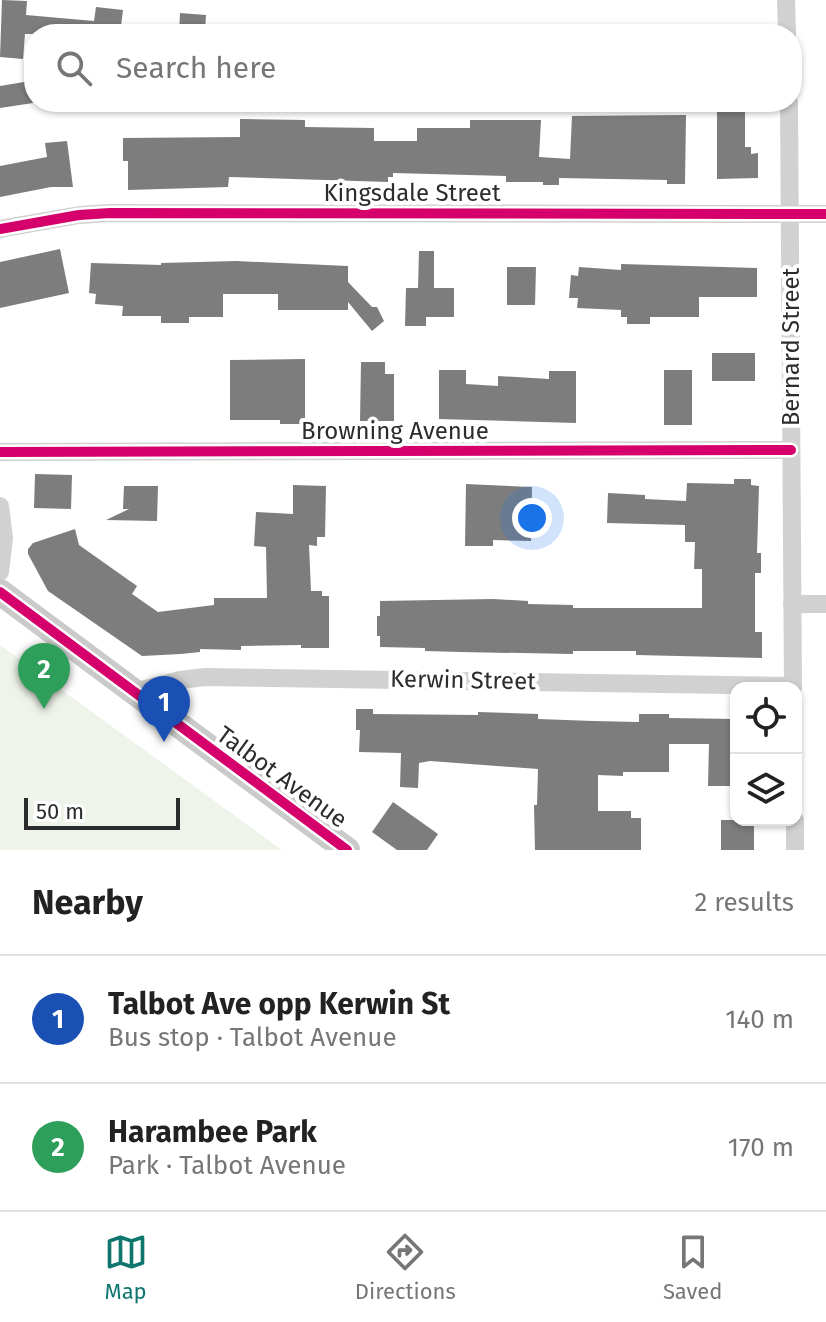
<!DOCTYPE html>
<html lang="en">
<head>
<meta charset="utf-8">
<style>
  body { margin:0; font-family:"Fira Sans",sans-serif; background:#f2f2f2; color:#222 }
  .controls { position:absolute; right:24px; bottom:24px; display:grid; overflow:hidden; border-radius:16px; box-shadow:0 2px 6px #0004 }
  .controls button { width:72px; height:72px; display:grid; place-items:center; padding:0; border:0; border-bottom:2px solid #e0e0e0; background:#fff; color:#222; font:40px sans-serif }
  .scale { position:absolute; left:24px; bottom:20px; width:156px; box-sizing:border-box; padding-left:8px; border:4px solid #2c2c2c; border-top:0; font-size:22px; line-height:28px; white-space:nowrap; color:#2c2c2c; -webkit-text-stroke:6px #fff; paint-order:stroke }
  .you { position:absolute; left:532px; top:518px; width:28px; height:28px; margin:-20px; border:6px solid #fff; border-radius:50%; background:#1a73e8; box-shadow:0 0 0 12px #1a73e833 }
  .badge { display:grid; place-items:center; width:52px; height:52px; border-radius:50%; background:#0f766e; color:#fff; font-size:26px; font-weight:700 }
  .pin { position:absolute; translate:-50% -66px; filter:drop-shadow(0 2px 4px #0008) }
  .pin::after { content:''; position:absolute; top:42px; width:28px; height:24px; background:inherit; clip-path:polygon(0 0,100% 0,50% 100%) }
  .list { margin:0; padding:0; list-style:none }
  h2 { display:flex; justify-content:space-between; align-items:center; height:104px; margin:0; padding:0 32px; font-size:34px }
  h2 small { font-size:26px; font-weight:400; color:#767676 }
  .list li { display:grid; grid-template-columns:52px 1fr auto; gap:24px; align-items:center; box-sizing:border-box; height:128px; padding:0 32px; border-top:2px solid #e0e0e0 }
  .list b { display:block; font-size:30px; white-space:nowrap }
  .list p { margin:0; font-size:26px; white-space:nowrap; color:#767676 }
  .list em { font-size:26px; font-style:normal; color:#767676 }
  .icon { flex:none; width:44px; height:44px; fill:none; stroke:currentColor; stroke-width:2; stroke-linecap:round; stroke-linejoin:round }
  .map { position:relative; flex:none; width:826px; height:850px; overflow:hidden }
  .search { position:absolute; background:#fff; box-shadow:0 2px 6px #0004; left:24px; right:24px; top:24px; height:88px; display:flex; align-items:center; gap:20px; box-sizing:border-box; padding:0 28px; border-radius:32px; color:#767676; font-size:30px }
  .sheet { height:360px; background:#fff }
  nav { display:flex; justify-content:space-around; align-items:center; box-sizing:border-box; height:112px; border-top:2px solid #e0e0e0; background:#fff; font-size:22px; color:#767676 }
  nav a { display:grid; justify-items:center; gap:4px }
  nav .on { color:#0f766e }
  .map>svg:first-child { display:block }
</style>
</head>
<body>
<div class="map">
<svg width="826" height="850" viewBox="0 0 826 850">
  <rect width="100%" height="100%" fill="#fff"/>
  <!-- green -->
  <path fill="#eef4ea" d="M0 645 282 850H0Z"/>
  <!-- building -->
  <g fill="#7d7d7d">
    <path d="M2 0 27 1 26 15 94 21 96 7 123 10 120 34H25L23 59 0 57Z"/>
    <path d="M180 13 206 15 205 34H179Z"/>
    <path d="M30 81 33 103 0 108V86Z"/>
    <path d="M717 105H745V147H751V154L758 153V178L717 179Z"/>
    <path d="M686 115 685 184H667V180L559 178V185H543V182H506V176L393 173V177H388V182L229 177 228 187 128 190V161H123V138L240 137V119L305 120V127L374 128V141H417V128H470V120H541L539 157 570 159 572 116Z"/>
    <path d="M67 141 73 187H51L0 197V166L47 157 45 143Z"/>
    <path d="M60 249 69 293 0 308V262Z"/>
    <path d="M419 251H434V288H454V317H426V326H405L406 288H418Z"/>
    <path d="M236 261 348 266V282L372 307H377L384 321 372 331 348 302V310H278V294H223V317H189V323H161V316H122L123 306 95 304 96 294 89 293 91 263 161 265V263Z"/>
    <path d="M621 264 757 268V297H699V317H650V324H627V317H621V310L577 308 578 298H569L571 275 578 276 579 267 621 270Z"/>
    <path d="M507 267H536L535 305H507Z"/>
    <rect x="712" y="353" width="43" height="28"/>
    <path d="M305 359V424H280V420H230V360Z"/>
    <path d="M361 362H385V374H394V421H360Z"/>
    <path d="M439 370H466V384L498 386V376L549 379V371H576V423L439 419Z"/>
    <rect x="664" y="370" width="28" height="55"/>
    <path d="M35 474 72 475 71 509 34 508Z"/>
    <path d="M734 479H751V485L759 486 757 553H761V573H755V632H762V658L636 655V651H573V654L460 652 425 651V648L380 647V636H377V616H380V601L493 599 528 601V604L573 605V608H702V569H694L695 542H685V525L607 523 608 493 645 495V499L686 501 687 483 734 484Z"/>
    <path d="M466 484 532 487 531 541 493 540V546H465Z"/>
    <path d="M293 485 326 486 325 537H317V546L309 545 311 591H322V596H329V648H301V645L241 646V650L200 649V652L181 654 142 656 48 591 28 554V549L33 543 75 529 79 545 137 586 132 594 158 612 214 605V598H267L266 547 254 546 256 512 293 514Z"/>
    <path d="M124 486H158L157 521 106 520 129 509H123Z"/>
    <path d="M356 709H373V714L478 715V712L538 714V719L593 721 639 722V714H669V718L736 719V786H708L709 744H669V772H623V776L598 775V811H631V818H641V850H535L534 805H537L538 769 430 761 419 763 418 788 400 787 401 753 359 752 360 730H356Z"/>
    <path d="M393 802 438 834 427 850H397L372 832Z"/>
    <rect x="721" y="820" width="33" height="30"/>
  </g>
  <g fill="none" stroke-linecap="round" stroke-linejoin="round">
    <!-- street -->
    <g stroke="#d1d1d1" stroke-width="18">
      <path d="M786 0 787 34"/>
      <path d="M789 102 793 688"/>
      <path d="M0 229 79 215 110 213 826 214"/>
      <path d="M0 452 791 450"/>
      <path d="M0 506 4 538 0 572"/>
      <path d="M792 604H826"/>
      <path d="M134 692 180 680 205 677 793 686"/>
      <path d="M795 820V850"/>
    </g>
    <!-- secondary -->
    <path stroke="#cacaca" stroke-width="26" d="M0 592 347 850"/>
    <defs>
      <g id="cycleway">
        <path d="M0 229 79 215 110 213 826 214"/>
        <path d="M0 452 791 450"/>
        <path d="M0 592 347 850"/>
      </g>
    </defs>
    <!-- cycleway casing -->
    <use href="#cycleway" stroke="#fff" stroke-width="15"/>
    <!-- cycleway -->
    <use href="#cycleway" stroke="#d6006c" stroke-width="10"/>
  </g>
  <g text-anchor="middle" stroke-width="8" stroke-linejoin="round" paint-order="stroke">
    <!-- street labels -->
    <g font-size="24" fill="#2c2c2c" stroke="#fff">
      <text x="412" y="201">Kingsdale Street</text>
      <text transform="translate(791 347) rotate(-90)" y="8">Bernard Street</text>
      <text x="395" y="439">Browning Avenue</text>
      <text transform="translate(463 680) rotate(1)" y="8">Kerwin Street</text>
      <text transform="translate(282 777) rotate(36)" y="8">Talbot Avenue</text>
    </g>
  </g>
</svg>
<div class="controls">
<button><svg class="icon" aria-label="locate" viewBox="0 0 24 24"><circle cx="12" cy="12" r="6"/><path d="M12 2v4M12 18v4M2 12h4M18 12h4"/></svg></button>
<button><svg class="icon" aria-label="layers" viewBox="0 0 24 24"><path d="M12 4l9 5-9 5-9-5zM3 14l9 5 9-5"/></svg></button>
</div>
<div class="scale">50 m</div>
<div class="you"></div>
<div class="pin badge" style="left:164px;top:742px;background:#1a4fb4">1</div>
<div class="pin badge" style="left:44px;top:709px;background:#2e9e5b">2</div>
<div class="search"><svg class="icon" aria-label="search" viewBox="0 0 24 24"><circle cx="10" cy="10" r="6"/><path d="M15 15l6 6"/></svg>Search here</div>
</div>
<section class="sheet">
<h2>Nearby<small>2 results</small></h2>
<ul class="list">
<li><span class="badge" style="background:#1a4fb4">1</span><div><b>Talbot Ave opp Kerwin St</b><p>Bus stop · Talbot Avenue</p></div><em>140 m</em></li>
<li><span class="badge" style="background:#2e9e5b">2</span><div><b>Harambee Park</b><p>Park · Talbot Avenue</p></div><em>170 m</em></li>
</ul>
</section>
<nav>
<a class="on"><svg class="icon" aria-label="map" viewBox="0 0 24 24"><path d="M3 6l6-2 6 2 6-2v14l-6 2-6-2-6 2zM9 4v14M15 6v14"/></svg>Map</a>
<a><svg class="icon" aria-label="directions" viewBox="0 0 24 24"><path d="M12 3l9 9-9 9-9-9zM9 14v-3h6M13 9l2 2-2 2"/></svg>Directions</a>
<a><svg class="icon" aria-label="saved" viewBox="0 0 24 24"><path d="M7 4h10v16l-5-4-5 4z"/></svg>Saved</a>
</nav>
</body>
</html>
